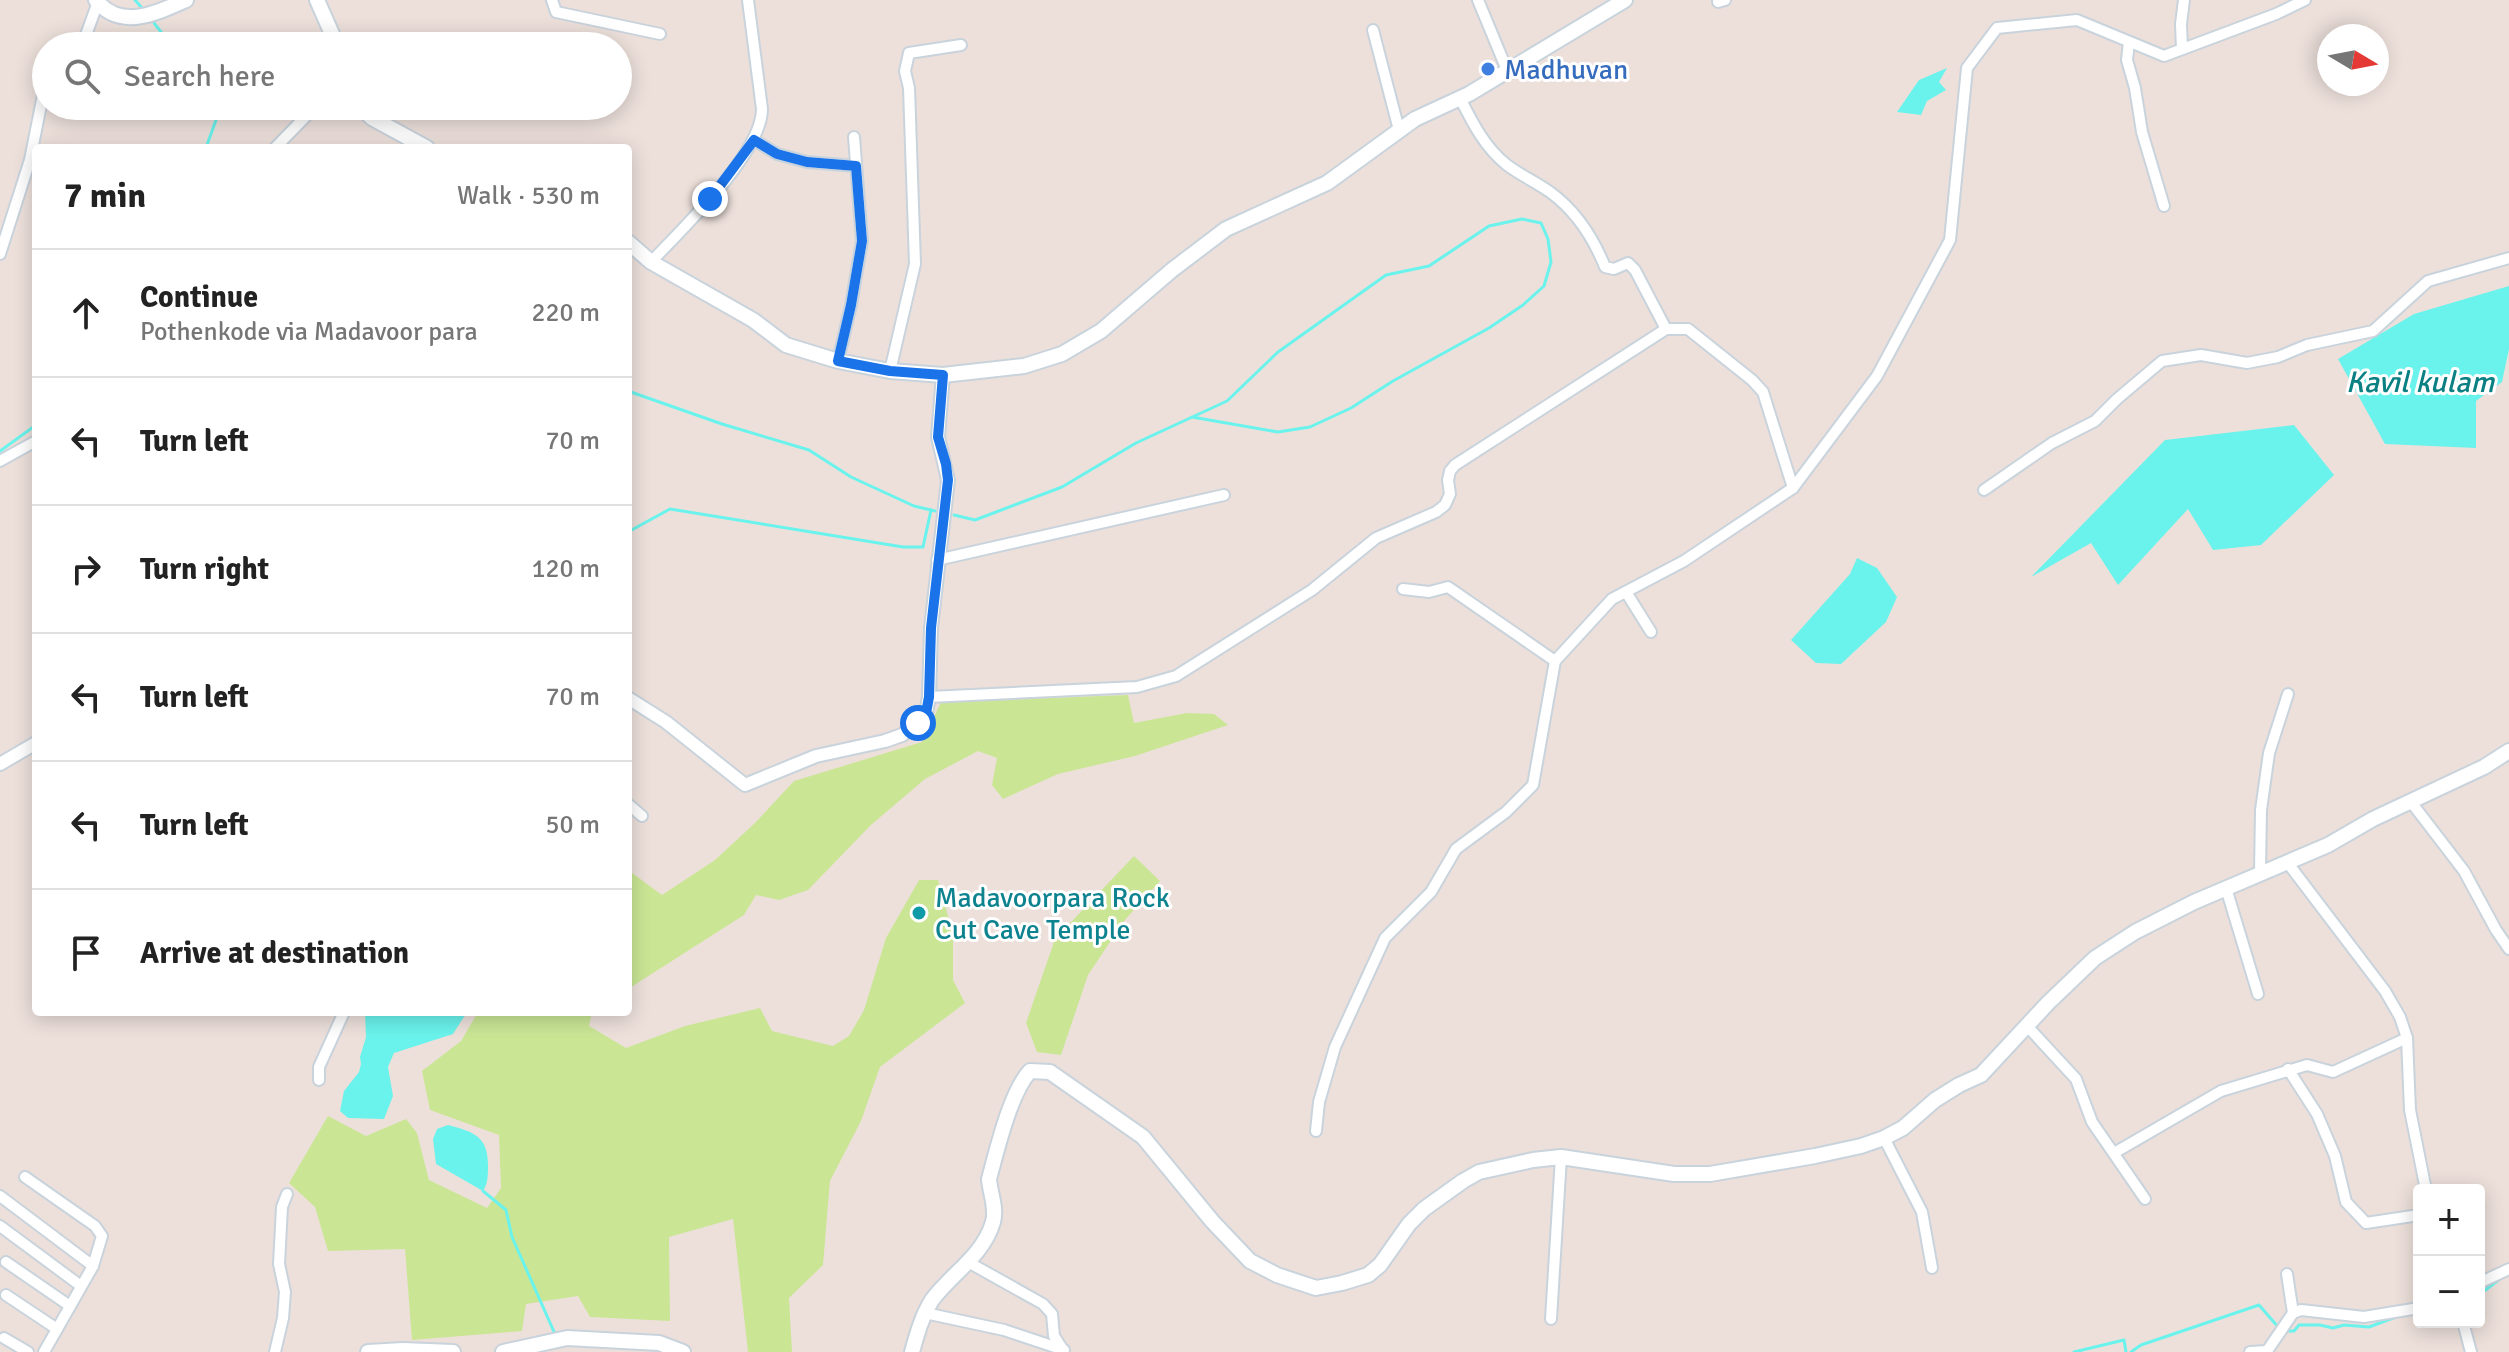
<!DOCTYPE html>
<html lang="en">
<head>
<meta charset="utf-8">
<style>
  body { margin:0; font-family:Signika,sans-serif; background:#f6f6f6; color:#222 }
  .controls { position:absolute; right:24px; bottom:24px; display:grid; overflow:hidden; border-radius:8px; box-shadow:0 4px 20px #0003 }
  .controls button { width:72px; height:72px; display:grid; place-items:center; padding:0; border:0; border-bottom:2px solid #e0e0e0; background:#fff; color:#222; font:40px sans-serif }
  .compass { position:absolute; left:2317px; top:24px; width:72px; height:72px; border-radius:50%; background:#fff; box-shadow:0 4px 20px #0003; rotate:100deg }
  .stop { position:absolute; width:24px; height:24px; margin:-18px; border:6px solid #1a73e8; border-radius:50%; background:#fff }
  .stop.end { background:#1a73e8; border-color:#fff; box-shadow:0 2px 8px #0008 }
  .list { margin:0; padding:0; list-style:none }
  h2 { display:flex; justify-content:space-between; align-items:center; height:104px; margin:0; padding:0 32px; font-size:34px }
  h2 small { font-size:26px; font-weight:400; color:#767676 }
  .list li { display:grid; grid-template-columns:52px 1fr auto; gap:24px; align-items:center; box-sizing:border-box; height:128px; padding:0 32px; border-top:2px solid #e0e0e0 }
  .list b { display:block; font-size:30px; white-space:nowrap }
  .list p { margin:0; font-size:26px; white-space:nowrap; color:#767676 }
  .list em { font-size:26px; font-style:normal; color:#767676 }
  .icon { flex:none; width:44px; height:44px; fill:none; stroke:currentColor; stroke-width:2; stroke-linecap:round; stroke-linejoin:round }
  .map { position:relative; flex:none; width:2509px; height:1352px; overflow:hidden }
  .search { position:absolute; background:#fff; box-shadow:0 4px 20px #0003; left:32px; top:32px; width:600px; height:88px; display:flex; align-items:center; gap:20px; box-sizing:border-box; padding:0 28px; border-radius:44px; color:#767676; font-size:30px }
  .panel { position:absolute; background:#fff; box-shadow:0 4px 20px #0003; left:32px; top:144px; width:600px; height:872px; border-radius:8px }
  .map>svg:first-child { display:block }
</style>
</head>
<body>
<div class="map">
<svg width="2509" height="1352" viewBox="0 0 2509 1352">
  <rect width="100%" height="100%" fill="#ede0db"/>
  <!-- green -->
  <g fill="#cae695">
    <path d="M1128 695 1134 723 1187 713 1214 714 1228 725 1135 756 1058 774 1003 799 992 785 997 758 978 751 925 779 871 825 808 890 779 900 756 895 744 915 628 989V870L662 895 715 860 756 822 794 781 922 742 941 702Z"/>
    <path d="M1134 856 1160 881 1124 921 1088 975 1061 1055 1037 1052 1026 1023 1055 939Z"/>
    <path d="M919 880H938L953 934V980L965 1003 880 1067 861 1121 830 1181 823 1265 789 1298 792 1352H748L733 1219 669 1237 670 1321 590 1317 578 1296 526 1304 522 1331 412 1340 405 1249 328 1251 315 1207 289 1183 328 1116 366 1136 406 1119 417 1133 429 1180 487 1208 501 1188 499 1135 430 1110 422 1071 461 1041 478 1012H592L589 1026 626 1048 685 1026 760 1008 772 1031 833 1046 849 1036 864 1010 886 938Z"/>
  </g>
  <!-- water -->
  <g fill="#6af3ec">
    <path d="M1947 68 1939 82 1946 90 1927 101 1921 115 1897 112 1919 80Z"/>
    <path d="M2509 286V349L2502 382 2476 401V448L2385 444 2338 359 2414 314Z"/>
    <path d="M2294 425 2334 475 2261 545 2213 550 2188 509 2118 585 2091 543 2031 577 2165 440Z"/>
    <path d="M1857 558 1877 568 1897 597 1886 622 1841 664 1816 663 1791 640 1850 574Z"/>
    <path d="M365 1012H467L453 1034 394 1053 388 1067 393 1096 384 1119 348 1118 340 1111 344 1091 359 1072 361 1064 360 1057 366 1037Z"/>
    <path d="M448 1125C474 1132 488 1136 488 1166 488 1175 488 1183 483 1191L436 1164 433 1139 437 1129Z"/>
  </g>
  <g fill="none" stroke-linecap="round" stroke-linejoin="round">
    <!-- stream -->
    <g stroke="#6af3ec" stroke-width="3">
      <path d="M135 0 142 8"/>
      <path d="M154 23 165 37 164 46"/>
      <path d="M216 148 207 145 221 106"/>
      <path d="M628 391 722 424 809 450 851 477 914 506 935 511"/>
      <path d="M0 451 36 425"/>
      <path d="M954 515 975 520 1062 487 1136 443 1227 401 1278 352 1386 275 1429 266 1489 226 1522 219 1541 223 1548 239 1551 262 1544 286 1523 305 1489 328 1393 381 1351 408 1310 427 1278 432 1192 417"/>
      <path d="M628 532 670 509 903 547H923L931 510"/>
      <path d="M483 1191 506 1210 512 1237 555 1334"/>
      <path d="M2479 1295 2501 1278"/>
      <path d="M2284 1331H2294L2299 1325H2320L2333 1328 2344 1325 2369 1327 2401 1315"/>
      <path d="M2074 1352 2124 1340 2126 1352"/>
      <path d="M2131 1352 2141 1345 2259 1305 2279 1328"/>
    </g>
    <defs>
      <g id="minor">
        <path d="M552 0 556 12 660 34"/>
        <path d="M1478 0 1507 70"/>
        <path d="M1718 2 1725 0"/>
        <path d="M1373 30 1399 130"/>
        <path d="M2129 42 2127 60 2135 88 2142 132 2164 206"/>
        <path d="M82 46 98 2"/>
        <path d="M2182 49 2181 24 2184 0"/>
        <path d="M1460 98C1472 122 1485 148 1507 165 1520 175 1536 182 1550 192 1576 211 1593 237 1605 267L1614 269 1628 263 1635 270 1666 329H1688L1752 380 1763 392 1793 488"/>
        <path d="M754 140 777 154 807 162 856 166"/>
        <path d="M275 148 309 113"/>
        <path d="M0 254 30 160 46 80"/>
        <path d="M651 262C682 229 762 153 762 109L748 0"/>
        <path d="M838 361 851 305 862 241 854 137"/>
        <path d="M890 371 915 264 909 88 905 71 909 53 961 45"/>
        <path d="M0 461 36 441"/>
        <path d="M1984 490 2052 443 2095 421 2117 399 2162 361 2201 355 2247 363 2278 357 2307 345 2373 331 2428 281 2509 258"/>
        <path d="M937 560 1224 495"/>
        <path d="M1403 589 1429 592 1448 587 1555 661"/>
        <path d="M1626 592 1651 632"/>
        <path d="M929 697 1137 687 1176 676 1312 590 1376 538 1436 512 1445 505 1450 494 1448 480 1450 471 1455 465 1666 329"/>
        <path d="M2411 802 2464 871 2496 930 2509 949"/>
        <path d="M628 804 642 816"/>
        <path d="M2287 862 2385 991 2400 1017 2407 1038 2410 1110 2426 1190"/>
        <path d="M2260 872 2261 810 2269 753 2288 694"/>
        <path d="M2226 888 2258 994"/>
        <path d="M2028 1027 2076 1079 2092 1122 2145 1199"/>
        <path d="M2288 1069 2317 1114 2335 1156 2346 1202 2366 1223 2419 1215"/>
        <path d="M319 1080V1067L344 1012"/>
        <path d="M1316 1131 1319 1102 1335 1047 1385 938 1431 892 1456 849 1506 812 1533 785 1555 661 1612 599 1684 561 1793 488 1877 376 1950 240 1967 68 1997 28 2077 20 2164 56 2276 14 2305 0"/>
        <path d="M1884 1138 1922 1212 1932 1268"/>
        <path d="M2114 1153 2221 1091 2307 1065 2333 1072 2407 1038"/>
        <path d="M25 1177 95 1226 102 1236 93 1266 44 1352"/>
        <path d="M0 1196 93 1266"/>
        <path d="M0 1226 81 1286"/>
        <path d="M6 1262 70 1306"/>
        <path d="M968 1262 1043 1304 1052 1314 1054 1336 1063 1350"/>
        <path d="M2287 1274 2293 1313"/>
        <path d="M2479 1283 2509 1269"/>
        <path d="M6 1295 57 1329"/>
        <path d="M925 1313 1004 1330 1064 1350"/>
        <path d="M1551 1319 1561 1157"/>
        <path d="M2463 1322 2471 1352"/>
        <path d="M4 1338 28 1352"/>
        <path d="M275 1352 283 1318 285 1292 279 1264 282 1207 287 1194"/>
        <path d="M2250 1352 2267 1351 2293 1313 2301 1310 2364 1317 2419 1308"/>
      </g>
      <g id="tertiary">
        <path d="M628 698 666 722 745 785 816 756 885 741 902 735 918 723 926 713 929 697 931 628 948 480 938 437 943 375"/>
        <path d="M0 764 36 743"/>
      </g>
      <g id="secondary">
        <path d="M96 0C120 31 157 13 186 0"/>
        <path d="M317 0 332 34 334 46"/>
        <path d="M359 106 372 118 427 148"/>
        <path d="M628 242 651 262 753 320 786 345 838 361 890 371 943 375 1024 366 1062 354 1101 331 1172 270 1226 229 1327 183 1415 119 1469 94 1625 0"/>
        <path d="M368 1352 403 1350 453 1352"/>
        <path d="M503 1352 567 1338 659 1343 683 1352"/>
        <path d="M912 1352C917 1334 922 1316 932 1300 952 1273 983 1256 993 1222 997 1208 990 1193 989 1179 997 1150 1010 1093 1030 1071L1050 1072 1143 1137 1212 1221 1250 1261 1277 1275 1316 1288 1342 1283 1368 1275 1380 1265 1409 1224 1424 1209 1463 1181 1479 1172 1533 1160 1561 1157 1674 1174H1710L1815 1156 1861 1146 1884 1138 1903 1128 1935 1100 1959 1085 1981 1075 2048 1003 2095 958 2135 932 2194 902 2328 845 2373 819 2484 767 2509 751"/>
      </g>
    </defs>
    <!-- minor casing -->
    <use href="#minor" stroke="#c9d3dc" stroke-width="14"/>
    <!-- tertiary casing -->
    <use href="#tertiary" stroke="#c9d3dc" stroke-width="16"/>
    <!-- secondary casing -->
    <use href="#secondary" stroke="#c9d3dc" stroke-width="18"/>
    <!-- minor -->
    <use href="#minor" stroke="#fff" stroke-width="10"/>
    <!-- tertiary -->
    <use href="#tertiary" stroke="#fff" stroke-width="12"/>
    <!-- secondary -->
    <use href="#secondary" stroke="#fff" stroke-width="14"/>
  </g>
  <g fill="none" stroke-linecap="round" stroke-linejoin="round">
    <!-- route -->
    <path stroke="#1a73e8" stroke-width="10" d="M710 199 754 140 777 154 807 162 856 166 862 241 851 305 838 361 890 371 943 375 938 437 946 464 948 480 931 628 929 697 926 713 918 723"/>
  </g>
  <!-- markers -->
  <circle fill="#3f7fe0" stroke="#fff" stroke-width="3" cx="1488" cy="69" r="8"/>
  <circle fill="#0f9aa8" stroke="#fff" stroke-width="3" cx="919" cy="913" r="8"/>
  <g text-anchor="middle" stroke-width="6" stroke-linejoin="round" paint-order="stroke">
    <!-- shop labels -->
    <g font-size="28" fill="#366cbe" stroke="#fff" text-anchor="start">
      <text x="1504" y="79">Madhuvan</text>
    </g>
    <!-- culture labels -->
    <g font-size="28" fill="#0d838f" stroke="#fff" text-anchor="start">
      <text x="935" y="907">Madavoorpara Rock<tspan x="935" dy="32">Cut Cave Temple</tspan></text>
    </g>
    <!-- water labels -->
    <g font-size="30" font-style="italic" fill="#0a8083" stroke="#fff">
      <text x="2420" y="392">Kavil kulam</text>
    </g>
  </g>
</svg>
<div class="controls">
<button>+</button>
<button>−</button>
</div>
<svg class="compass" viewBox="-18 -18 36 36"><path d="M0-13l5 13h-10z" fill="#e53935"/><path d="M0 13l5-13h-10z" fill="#767676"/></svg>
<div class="stop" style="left:918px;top:723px"></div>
<div class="stop end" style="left:710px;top:199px"></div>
<div class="search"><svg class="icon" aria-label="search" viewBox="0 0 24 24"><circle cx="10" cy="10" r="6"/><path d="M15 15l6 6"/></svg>Search here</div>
<section class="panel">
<h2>7 min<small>Walk · 530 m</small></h2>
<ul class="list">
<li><svg class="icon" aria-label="ahead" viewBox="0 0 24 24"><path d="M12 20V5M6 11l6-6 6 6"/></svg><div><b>Continue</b><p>Pothenkode via Madavoor para</p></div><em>220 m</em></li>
<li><svg class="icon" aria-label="left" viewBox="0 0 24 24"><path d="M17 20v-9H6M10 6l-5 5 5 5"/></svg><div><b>Turn left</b></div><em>70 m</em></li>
<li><svg class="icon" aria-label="right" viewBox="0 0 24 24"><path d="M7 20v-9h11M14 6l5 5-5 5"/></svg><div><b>Turn right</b></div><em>120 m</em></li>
<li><svg class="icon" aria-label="left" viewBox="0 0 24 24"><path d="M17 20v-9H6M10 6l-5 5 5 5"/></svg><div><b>Turn left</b></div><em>70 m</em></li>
<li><svg class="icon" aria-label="left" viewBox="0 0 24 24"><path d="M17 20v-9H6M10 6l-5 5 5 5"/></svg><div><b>Turn left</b></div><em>50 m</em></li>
<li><svg class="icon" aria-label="arrive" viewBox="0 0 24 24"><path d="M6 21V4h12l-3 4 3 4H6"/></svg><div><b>Arrive at destination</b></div></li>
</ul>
</section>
</div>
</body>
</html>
